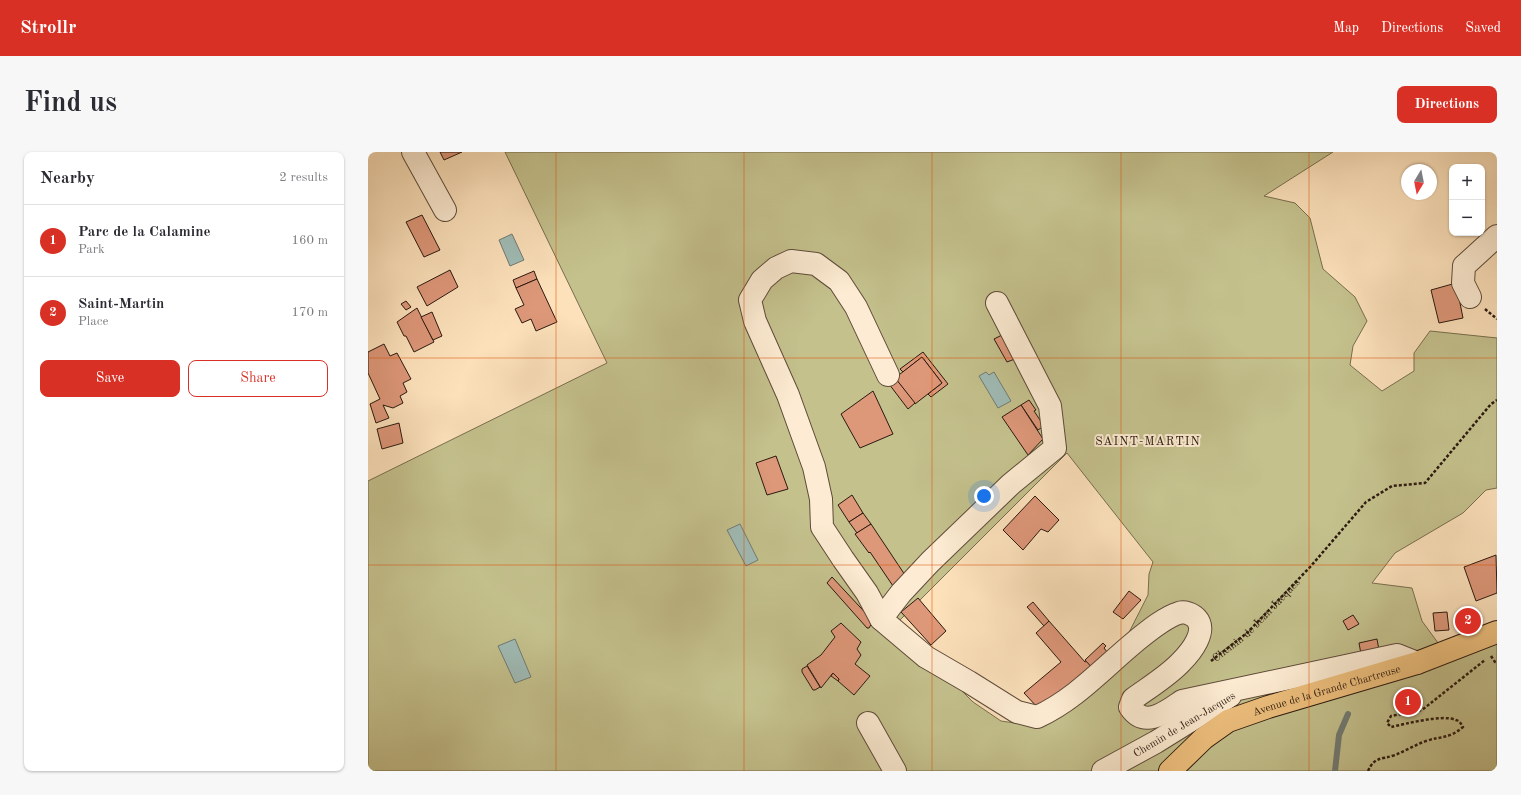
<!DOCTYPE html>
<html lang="en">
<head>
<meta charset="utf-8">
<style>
  body { margin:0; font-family:"Old Standard TT",serif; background:#f7f7f7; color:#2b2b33 }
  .controls { position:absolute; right:12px; top:12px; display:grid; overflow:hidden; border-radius:8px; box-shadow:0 1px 3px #0004 }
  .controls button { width:36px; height:36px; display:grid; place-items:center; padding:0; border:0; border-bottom:1px solid #e1e1e2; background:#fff; color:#2b2b33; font:20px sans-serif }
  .compass { position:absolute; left:1033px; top:12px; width:36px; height:36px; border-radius:50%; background:#fff; box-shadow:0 1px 3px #0004; rotate:190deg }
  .you { position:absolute; left:616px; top:344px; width:14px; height:14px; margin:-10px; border:3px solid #fff; border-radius:50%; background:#1a73e8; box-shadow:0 0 0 6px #1a73e833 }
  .badge { display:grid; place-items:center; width:26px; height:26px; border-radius:50%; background:#d93025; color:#fff; font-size:13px; font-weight:700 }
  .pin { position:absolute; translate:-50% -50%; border:2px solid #fff; box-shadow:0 1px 4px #0006 }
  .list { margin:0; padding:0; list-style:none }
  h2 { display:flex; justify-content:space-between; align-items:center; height:52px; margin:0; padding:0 16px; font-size:17px }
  h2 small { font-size:13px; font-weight:400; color:#7c7c81 }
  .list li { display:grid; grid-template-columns:26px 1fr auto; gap:12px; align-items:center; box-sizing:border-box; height:72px; padding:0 16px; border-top:1px solid #e1e1e2 }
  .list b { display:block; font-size:15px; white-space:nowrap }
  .list p { margin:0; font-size:13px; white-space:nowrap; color:#7c7c81 }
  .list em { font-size:13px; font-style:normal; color:#7c7c81 }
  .actions { display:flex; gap:8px; padding:12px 16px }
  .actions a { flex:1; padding:9px 0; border:1px solid #d93025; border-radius:8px; text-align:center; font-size:14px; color:#d93025 }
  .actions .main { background:#d93025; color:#fff }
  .map { position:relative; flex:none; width:1129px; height:619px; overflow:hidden; border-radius:8px }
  header { display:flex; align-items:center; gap:24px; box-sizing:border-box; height:56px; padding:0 20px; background:#d93025; color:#fff }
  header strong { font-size:19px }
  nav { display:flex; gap:22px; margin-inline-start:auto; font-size:14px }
  .intro { display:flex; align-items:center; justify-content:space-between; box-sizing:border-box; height:96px; padding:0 24px }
  h1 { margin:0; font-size:28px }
  .button { padding:10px 18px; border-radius:8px; background:#d93025; color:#fff; font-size:14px; font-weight:700 }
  main { display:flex; gap:24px; padding:0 24px }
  aside { flex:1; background:#fff; border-radius:8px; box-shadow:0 1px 3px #0004 }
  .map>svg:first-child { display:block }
</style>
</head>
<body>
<header>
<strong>Strollr</strong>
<nav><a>Map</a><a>Directions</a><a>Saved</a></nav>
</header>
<div class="intro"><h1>Find us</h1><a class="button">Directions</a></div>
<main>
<aside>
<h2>Nearby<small>2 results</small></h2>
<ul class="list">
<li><span class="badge">1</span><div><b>Parc de la Calamine</b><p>Park</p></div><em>160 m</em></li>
<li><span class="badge">2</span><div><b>Saint-Martin</b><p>Place</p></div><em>170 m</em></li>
</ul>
<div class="actions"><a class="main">Save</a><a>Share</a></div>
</aside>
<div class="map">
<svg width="1129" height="619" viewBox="0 0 1129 619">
  <rect width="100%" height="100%" fill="#fce1bb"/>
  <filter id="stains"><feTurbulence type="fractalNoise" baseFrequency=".005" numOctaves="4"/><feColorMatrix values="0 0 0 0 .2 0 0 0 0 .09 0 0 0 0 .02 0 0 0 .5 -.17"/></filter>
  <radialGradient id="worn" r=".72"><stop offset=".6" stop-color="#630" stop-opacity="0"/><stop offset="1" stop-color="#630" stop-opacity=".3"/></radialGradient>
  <!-- green -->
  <g fill="#c4c18d" stroke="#786d4e" fill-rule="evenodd">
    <path d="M137 0H965L896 44 927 51 942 66 955 117 987 145 999 169 985 194 982 213 1014 239 1046 219V201L1062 179 1129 186V336L1118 338 1095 361 1027 401 1004 431 1044 436 1054 469 1073 495 945 533 792 619H0V329L239 211ZM699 301 785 410 781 422 780 443 749 504 667 574 633 569 605 550 584 529 521 479Z"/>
    <path d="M1129 489V619H813L872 572Z"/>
  </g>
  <!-- water -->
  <g fill="#a0bcb6" stroke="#717b73">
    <path d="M144 82 156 108 142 114 131 88Z"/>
    <path d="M618 220 621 223 626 220 643 249 630 256 611 224Z"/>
    <path d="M372 372 390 408 378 414 359 378Z"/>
    <path d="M147 487 163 525 147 531 130 494Z"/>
  </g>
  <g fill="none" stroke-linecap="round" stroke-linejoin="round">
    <!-- stream -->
    <path stroke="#717b73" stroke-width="6" d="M967 619 971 583 980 562"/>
  </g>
  <!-- building -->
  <g fill="#dd9779" stroke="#2b190f">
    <path d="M72 0H94L76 8Z"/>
    <path d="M54 63 72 98 56 105 38 70Z"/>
    <path d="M82 118 90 135 59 154 49 135Z"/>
    <path d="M166 119 169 127 148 136 145 128Z"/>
    <path d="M169 127 189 170 168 179 163 167 154 171 147 157 156 153 148 136Z"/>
    <path d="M1088 131 1095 166 1071 171 1063 138Z"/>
    <path d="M38 149 43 155 38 158 33 152Z"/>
    <path d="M49 156 66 190 46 200 38 184H36L29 170Z"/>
    <path d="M64 160 74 184 65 188 53 165Z"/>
    <path d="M640 180 652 205 639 210 626 187Z"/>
    <path d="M16 192 22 204 29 201 43 227 35 231 39 240 32 244 35 251 25 256 15 253 21 266 8 271 2 252 12 247 0 221V200Z"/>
    <path d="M555 200 580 232 563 245 560 242 574 231 554 205 535 220 532 217Z"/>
    <path d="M554 205 574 231 547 252 527 226Z"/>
    <path d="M528 227 547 251 540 257 521 232Z"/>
    <path d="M505 239 525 282 492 296 473 262Z"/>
    <path d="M661 248 668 258 666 259 676 274 670 278 653 253Z"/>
    <path d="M653 253 675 287 660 303 634 265Z"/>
    <path d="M31 271 35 291 14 297 9 277Z"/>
    <path d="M408 304 420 337 399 343 388 311Z"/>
    <path d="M484 343 495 361 481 370 470 353Z"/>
    <path d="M667 344 691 368 680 380 673 377 655 398 635 378Z"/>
    <path d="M495 361 503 372 489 381 481 370Z"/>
    <path d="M503 372 539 426 525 434 502 400 501 401 487 382Z"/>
    <path d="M1128 403 1129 441 1108 449 1096 415Z"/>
    <path d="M464 425 505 469 501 476H499L459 431Z"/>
    <path d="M761 439 773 448 755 467 745 460Z"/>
    <path d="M550 446 578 479 563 493 533 460Z"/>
    <path d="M665 450 681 469 676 474 659 455Z"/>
    <path d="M1079 460 1081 478 1067 479 1065 461Z"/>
    <path d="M985 463 991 472 980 478 975 469Z"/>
    <path d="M1103 463 1107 473 1097 476 1094 466Z"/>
    <path d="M681 469 717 510 719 509 723 514 671 557 656 541 693 510 668 481Z"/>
    <path d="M473 471 493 490 489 497 493 503 487 512 502 524 486 543 470 529 471 527 465 521 453 536 439 513 453 503 467 485 463 479Z"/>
    <path d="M1009 487 1011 498 993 502 991 491Z"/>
    <path d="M735 491 738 494 736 496 743 505 727 519 717 508Z"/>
    <path d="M439 514 452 535 447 538H445L434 520V517Z"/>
    <path d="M465 521 471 527 470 529 463 524Z"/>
  </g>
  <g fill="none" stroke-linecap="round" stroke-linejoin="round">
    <defs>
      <g id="minor">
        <path d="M45 0 77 58"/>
        <path d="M1102 145 1095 131 1096 114 1129 84"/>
        <path d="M520 223 488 155 471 129 448 112 423 109 408 116 394 128 382 148 387 169 420 243 446 315 453 347 454 375 475 407 499 441 513 467 558 505 601 530 649 560 669 565C708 547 735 516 768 489 779 480 797 465 811 461 816 459 824 462 828 466 840 479 823 500 813 510 800 524 780 536 765 547L762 555C777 577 798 560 814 549L1029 503 1049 511"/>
        <path d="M513 467 533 441 562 410 643 332 687 296 682 254 629 151"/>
        <path d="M500 571 527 619"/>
        <path d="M735 619 788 590 862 544"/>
      </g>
      <g id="major">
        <path id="s2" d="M802 619 836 586 860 569 900 555 1049 511 1129 480"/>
      </g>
    </defs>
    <!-- minor casing -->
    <use href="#minor" stroke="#5f4b3a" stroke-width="24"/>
    <!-- major casing -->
    <use href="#major" stroke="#2b190f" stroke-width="24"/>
    <!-- path -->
    <g stroke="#2b190f" stroke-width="2.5" stroke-dasharray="3 2" stroke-linecap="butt">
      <path d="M1117 157 1129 167"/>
      <path d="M1123 504 1127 510 1129 511"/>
      <path id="s1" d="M843 509 879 481 943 414 998 350 1024 334 1057 331 1123 252 1129 248"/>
      <path d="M1000 619C1007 604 1013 608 1027 603 1037 599 1047 593 1058 589 1073 584 1081 587 1095 575 1093 572 1092 569 1088 568 1075 562 1037 572 1023 575L1019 571 1023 564 1054 558 1117 508"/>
    </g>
    <!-- minor -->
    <use href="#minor" stroke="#fdecd3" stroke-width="22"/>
    <!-- major -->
    <use href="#major" stroke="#eec07e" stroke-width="22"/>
  </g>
  <!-- grid -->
  <path fill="none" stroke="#df560c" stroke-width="1" stroke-opacity="0.55" d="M188 0V619M376 0V619M564 0V619M753 0V619M941 0V619M0 206H1129M0 413H1129"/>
  <g text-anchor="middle" stroke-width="4" stroke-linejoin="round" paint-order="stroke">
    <!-- street labels -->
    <g font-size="11" fill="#2b190f" stroke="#fdecd3">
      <text dy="4" stroke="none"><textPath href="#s1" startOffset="61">Chemin de Jean Jacques</textPath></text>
      <text dy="4" stroke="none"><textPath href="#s2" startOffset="180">Avenue de la Grande Chartreuse</textPath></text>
      <text transform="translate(816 572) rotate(-31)" y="4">Chemin de Jean-Jacques</text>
    </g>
    <!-- neighbourhood labels -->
    <g font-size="12" letter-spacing="1" fill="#2b190f" stroke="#fdecd3">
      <text x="780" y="293">SAINT-MARTIN</text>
    </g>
  </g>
  <rect width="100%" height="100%" filter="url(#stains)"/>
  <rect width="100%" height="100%" fill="url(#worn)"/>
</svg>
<div class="controls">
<button>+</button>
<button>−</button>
</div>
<svg class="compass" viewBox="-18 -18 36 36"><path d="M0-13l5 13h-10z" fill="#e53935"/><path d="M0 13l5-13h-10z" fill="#7c7c81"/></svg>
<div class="you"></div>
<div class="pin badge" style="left:1040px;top:550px">1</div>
<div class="pin badge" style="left:1100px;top:469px">2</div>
</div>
</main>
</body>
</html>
